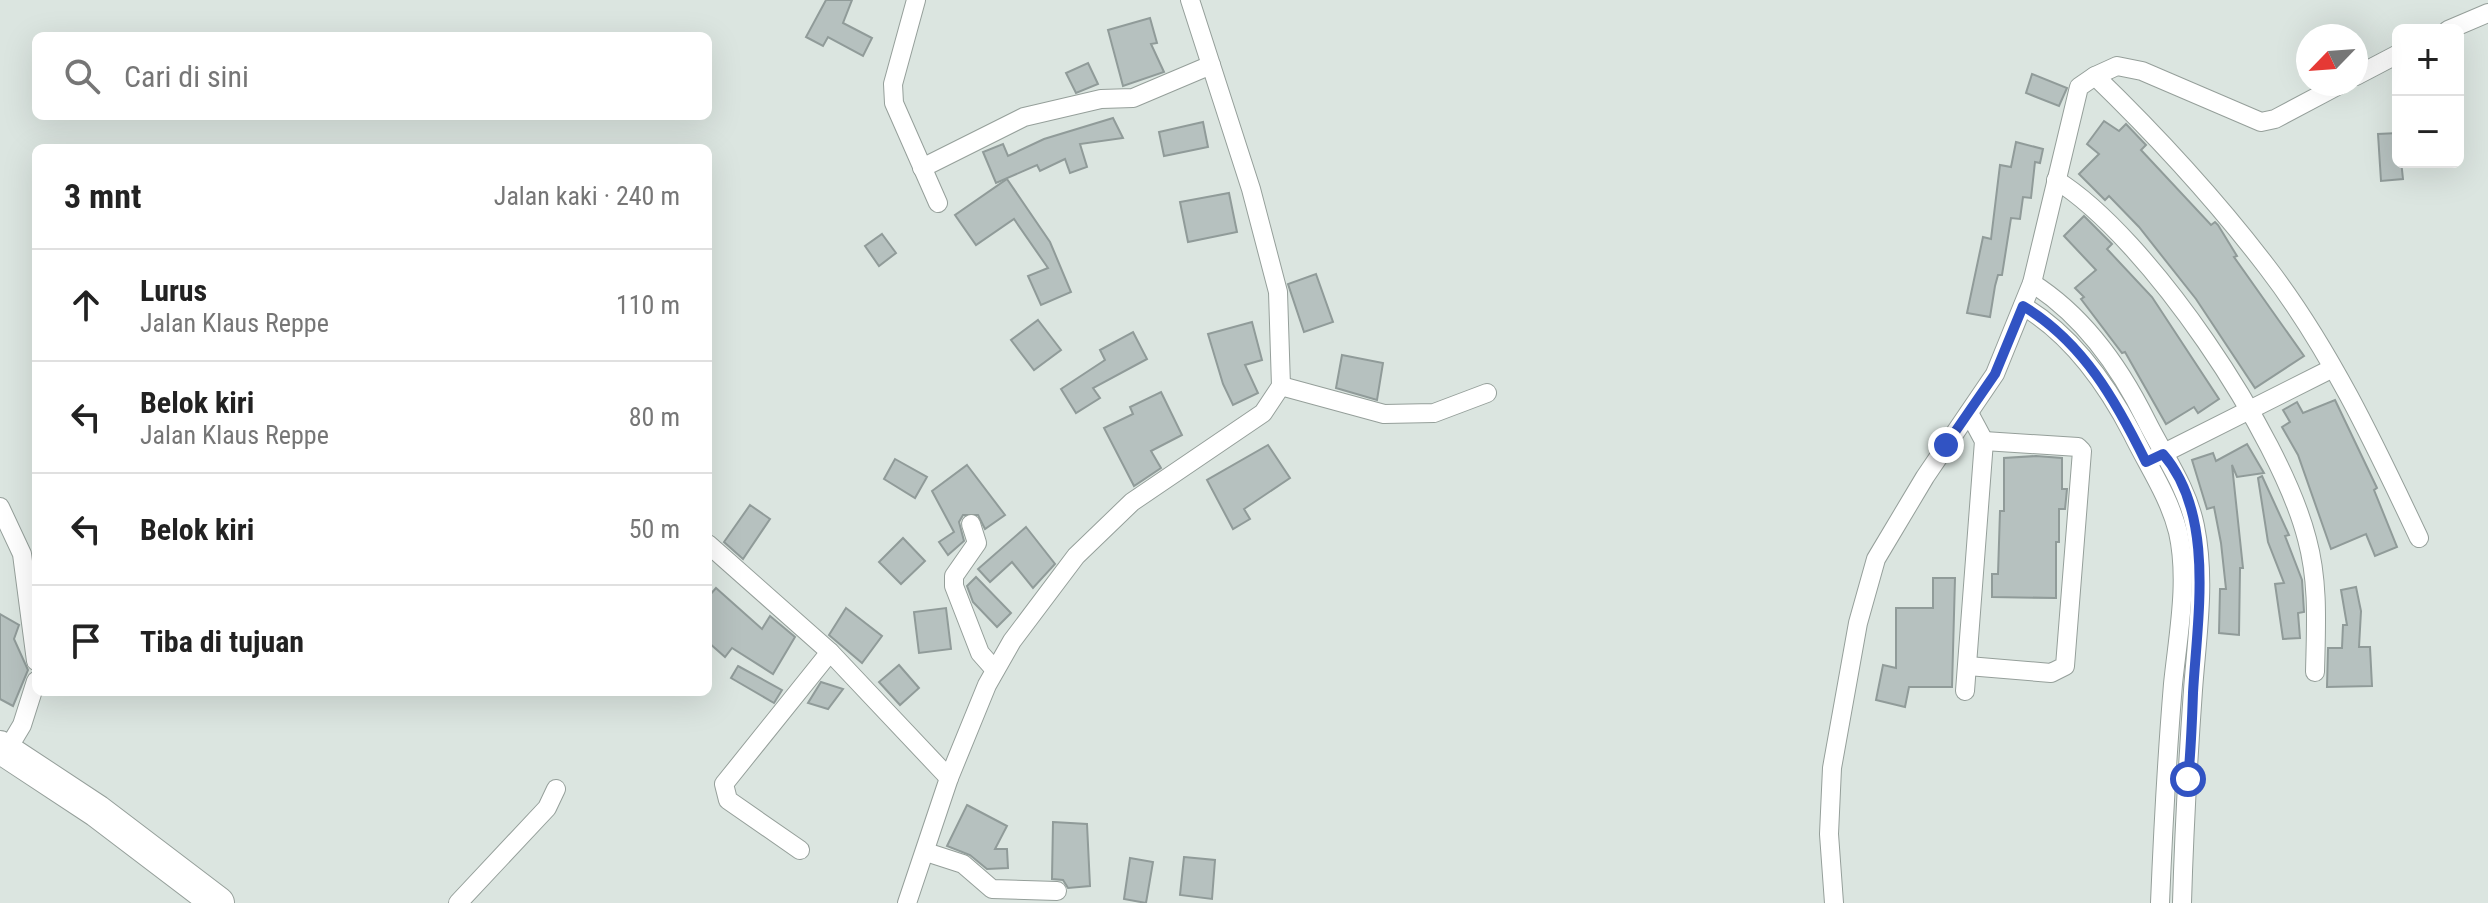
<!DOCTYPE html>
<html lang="id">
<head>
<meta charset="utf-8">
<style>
  body { margin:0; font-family:"Roboto Condensed",sans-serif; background:#f2f2f2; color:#222 }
  .controls { position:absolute; right:24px; top:24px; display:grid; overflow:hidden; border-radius:12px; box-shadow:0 8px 32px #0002 }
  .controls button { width:72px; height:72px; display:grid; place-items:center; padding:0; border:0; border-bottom:2px solid #e0e0e0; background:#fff; color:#222; font:40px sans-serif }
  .compass { position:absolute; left:2296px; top:24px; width:72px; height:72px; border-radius:50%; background:#fff; box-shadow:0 8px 32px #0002; rotate:245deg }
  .stop { position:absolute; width:24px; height:24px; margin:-18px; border:6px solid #3153c3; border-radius:50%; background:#fff }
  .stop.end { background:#3153c3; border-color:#fff; box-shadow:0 2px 8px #0008 }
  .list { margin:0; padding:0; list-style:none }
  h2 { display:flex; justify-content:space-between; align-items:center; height:104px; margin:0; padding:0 32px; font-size:34px }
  h2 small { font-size:26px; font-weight:400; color:#767676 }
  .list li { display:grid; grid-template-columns:52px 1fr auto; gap:24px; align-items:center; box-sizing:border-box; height:112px; padding:0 32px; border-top:2px solid #e0e0e0 }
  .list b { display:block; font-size:30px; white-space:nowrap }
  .list p { margin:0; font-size:26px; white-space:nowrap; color:#767676 }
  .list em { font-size:26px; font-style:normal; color:#767676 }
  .icon { flex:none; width:44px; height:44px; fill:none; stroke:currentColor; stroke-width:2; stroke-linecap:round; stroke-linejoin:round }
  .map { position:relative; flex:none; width:2488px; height:903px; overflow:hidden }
  .search { position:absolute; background:#fff; box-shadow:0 8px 32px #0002; left:32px; top:32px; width:680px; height:88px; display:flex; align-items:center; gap:20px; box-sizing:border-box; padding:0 28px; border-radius:12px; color:#767676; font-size:30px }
  .panel { position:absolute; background:#fff; box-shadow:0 8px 32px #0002; left:32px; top:144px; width:680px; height:552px; border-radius:12px }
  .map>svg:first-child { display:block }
</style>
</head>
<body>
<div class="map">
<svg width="2488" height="903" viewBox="0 0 2488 903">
  <rect width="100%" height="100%" fill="#dbe5e0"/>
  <!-- building -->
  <g fill="#b6c1bf" stroke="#909b99" stroke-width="2">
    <path d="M826 0H852L843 23 872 38 863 56 828 37 823 46 806 37Z"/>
    <path d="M1150 18 1157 43 1151 44 1164 72 1123 86 1108 30Z"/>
    <path d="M1088 63 1098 84 1076 93 1066 73Z"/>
    <path d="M2032 74 2067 88 2059 106 2026 93Z"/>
    <path d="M1113 118 1123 138 1080 144 1087 167 1070 173 1065 159 1040 171 1037 165 996 183 983 152 1003 144 1008 156 1044 139Z"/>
    <path d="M2104 121 2119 131 2126 124 2146 145 2141 150 2211 225 2215 222 2218 225 2237 256 2234 257 2304 356 2255 388 2196 299 2139 227 2109 196 2105 200 2079 174 2099 154 2087 144Z"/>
    <path d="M1203 122 1208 147 1164 156 1159 132Z"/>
    <path d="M2398 133 2403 179 2381 181 2378 134Z"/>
    <path d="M2016 142 2043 149 2040 163 2035 162 2031 198 2023 197 2020 219 2011 218 2002 275H1998L1995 286 1990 317 1967 313 1983 237 1991 239 2000 165 2011 167Z"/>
    <path d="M1007 179 1050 242 1071 292 1041 305 1028 276 1048 268 1014 219 976 245 955 215Z"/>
    <path d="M1229 193 1237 232 1188 242 1180 202Z"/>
    <path d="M2084 216 2112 244 2107 249 2152 297 2219 399 2198 413 2194 407 2166 424 2125 352 2122 353 2081 299 2084 297 2075 288 2096 270 2064 236Z"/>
    <path d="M882 234 896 253 879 266 865 246Z"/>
    <path d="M1316 274 1333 322 1304 332 1288 284Z"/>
    <path d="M1038 320 1061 350 1034 370 1011 340Z"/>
    <path d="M1252 322 1262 360 1245 365 1258 393 1233 405 1223 384 1208 334Z"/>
    <path d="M1133 332 1147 359 1093 388 1100 398 1076 413 1061 389 1105 360 1100 350Z"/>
    <path d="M1342 355 1383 363 1377 400 1336 388Z"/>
    <path d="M1161 392 1182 435 1151 451 1161 468 1134 486 1104 428 1133 414 1130 407Z"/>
    <path d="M2335 400 2377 488 2374 490 2397 547 2375 556 2366 534 2331 549 2298 455 2282 427 2290 422 2283 410 2297 402 2303 413Z"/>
    <path d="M2247 444 2264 473 2237 477 2232 465 2243 568H2240L2239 635 2219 633 2220 589H2226L2221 543 2214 507 2207 509 2192 460 2213 453 2216 461Z"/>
    <path d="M1268 445 1290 478 1244 509 1250 519 1233 529 1207 480Z"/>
    <path d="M2036 456 2062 458V489H2067L2065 509H2059V542H2056V598L1992 597V574H1998L2000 511H2004V458Z"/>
    <path d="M895 459 927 477 915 498 884 479Z"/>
    <path d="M967 465 1005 515 985 529 978 515H963L959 522 964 541 948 555 939 542 954 532 932 491Z"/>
    <path d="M2262 476 2289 535 2285 536 2302 580 2304 612 2298 613 2300 638 2283 639 2275 584 2284 583 2268 542 2258 478Z"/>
    <path d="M750 505 770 519 743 559 724 542Z"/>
    <path d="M1026 527 1055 564 1033 588 1012 562 990 582 978 569Z"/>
    <path d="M903 538 925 561 901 584 879 562Z"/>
    <path d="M976 577 1011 613 997 627 973 602 967 586Z"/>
    <path d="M1933 578H1955L1952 687H1909L1905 707 1876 700 1883 665 1896 668V608H1933Z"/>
    <path d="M2356 587 2361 611 2359 647H2370L2372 686 2327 687 2328 648H2342L2343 625H2347L2341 590Z"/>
    <path d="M716 588 762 629 770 616 795 637 773 674 732 648 725 657 708 642V597Z"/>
    <path d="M846 608 882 636 862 663 829 635Z"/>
    <path d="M946 608 951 649 919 653 914 612Z"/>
    <path d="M0 614 19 625 14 639 28 670 13 706 0 699Z"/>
    <path d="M899 665 919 688 900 705 879 682Z"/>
    <path d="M738 666 782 690 774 703 731 678Z"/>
    <path d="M821 682 843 689 828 709 808 703Z"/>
    <path d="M967 805 1007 826 995 849H1007L1008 868 987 869 970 855 947 846Z"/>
    <path d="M1053 822 1087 824 1090 886 1068 888 1063 880 1052 879Z"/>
    <path d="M1184 857 1215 860 1212 899 1180 895Z"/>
    <path d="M1130 858 1153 862 1146 903 1124 899Z"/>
  </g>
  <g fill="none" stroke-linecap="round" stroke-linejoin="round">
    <defs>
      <g id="minor">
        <path d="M916 0 893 84 894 103 938 203"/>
        <path d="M2448 30 2488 13"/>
        <path d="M2095 76 2117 66 2142 71 2261 122 2275 119 2341 84"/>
        <path d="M2356 76 2398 54"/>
        <path d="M922 168 1024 117 1101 99 1133 98 1211 65"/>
        <path d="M2056 180C2148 237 2280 434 2307 539 2319 583 2316 627 2315 672"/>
        <path d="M2032 283C2084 316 2120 367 2147 422 2164 456 2187 487 2195 526 2206 581 2197 635 2193 690 2188 761 2184 832 2182 903"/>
        <path d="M2023 306C2072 335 2106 383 2132 433 2148 466 2169 496 2178 532 2189 581 2178 635 2173 684 2167 757 2163 830 2160 903"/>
        <path d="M1281 386 1384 414 1434 413 1487 393"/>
        <path d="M2152 459 2331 369"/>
        <path d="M0 507 22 554 36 661"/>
        <path d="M971 524 977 543 954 576V586L980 653 995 670"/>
        <path d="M708 544 830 652 949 778"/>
        <path d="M1968 666 2051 673 2065 666 2082 451 2078 447 1984 441"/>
        <path d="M1965 691 1984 441 1969 413"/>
        <path d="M7 750 22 725 36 681"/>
        <path d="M800 850 728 800 724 784 830 652"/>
        <path d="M926 852 963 864 992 889 1057 891"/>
        <path d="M458 903 547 808 556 789"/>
        <path d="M907 903 949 778 987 685 1012 641 1076 556 1132 502 1263 413 1281 386 1278 292 1251 189 1190 0"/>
        <path d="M1834 903 1829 834 1832 768 1858 623 1876 559 1925 477 1995 374 2032 283 2079 87 2095 76C2157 136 2215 199 2267 267 2330 349 2375 445 2419 538"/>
      </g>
      <path id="trunk" d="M0 747 97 811 218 903"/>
    </defs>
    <!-- minor casing -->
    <use href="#minor" stroke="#959f9a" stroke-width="20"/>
    <!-- trunk casing -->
    <use href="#trunk" stroke="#959f9a" stroke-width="34"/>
    <!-- minor -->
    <use href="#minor" stroke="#fff" stroke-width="18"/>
    <!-- trunk -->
    <use href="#trunk" stroke="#fff" stroke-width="32"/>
  </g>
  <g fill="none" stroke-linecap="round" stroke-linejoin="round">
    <!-- route -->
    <path stroke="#3153c3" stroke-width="10" d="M1946 445 1995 374 2023 306C2083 342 2116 401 2146 462L2163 454C2216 515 2197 619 2193 693 2192 722 2191 750 2188 779"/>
  </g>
</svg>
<div class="controls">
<button>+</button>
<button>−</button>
</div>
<svg class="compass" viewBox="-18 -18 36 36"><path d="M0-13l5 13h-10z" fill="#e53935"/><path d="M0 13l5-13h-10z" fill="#767676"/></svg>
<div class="stop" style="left:2188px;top:779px"></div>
<div class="stop end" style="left:1946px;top:445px"></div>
<div class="search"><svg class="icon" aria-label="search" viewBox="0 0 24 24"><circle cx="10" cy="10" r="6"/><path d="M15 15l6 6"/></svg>Cari di sini</div>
<section class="panel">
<h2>3 mnt<small>Jalan kaki · 240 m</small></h2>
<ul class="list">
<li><svg class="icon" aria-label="ahead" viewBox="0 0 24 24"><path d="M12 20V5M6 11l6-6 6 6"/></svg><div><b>Lurus</b><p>Jalan Klaus Reppe</p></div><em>110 m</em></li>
<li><svg class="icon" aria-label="left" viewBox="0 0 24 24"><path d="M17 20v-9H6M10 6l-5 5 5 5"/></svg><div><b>Belok kiri</b><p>Jalan Klaus Reppe</p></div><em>80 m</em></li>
<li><svg class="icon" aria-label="left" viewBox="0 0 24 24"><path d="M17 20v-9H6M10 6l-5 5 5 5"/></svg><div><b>Belok kiri</b></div><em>50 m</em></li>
<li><svg class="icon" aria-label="arrive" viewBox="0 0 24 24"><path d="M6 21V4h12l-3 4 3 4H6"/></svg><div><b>Tiba di tujuan</b></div></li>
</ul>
</section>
</div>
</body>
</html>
